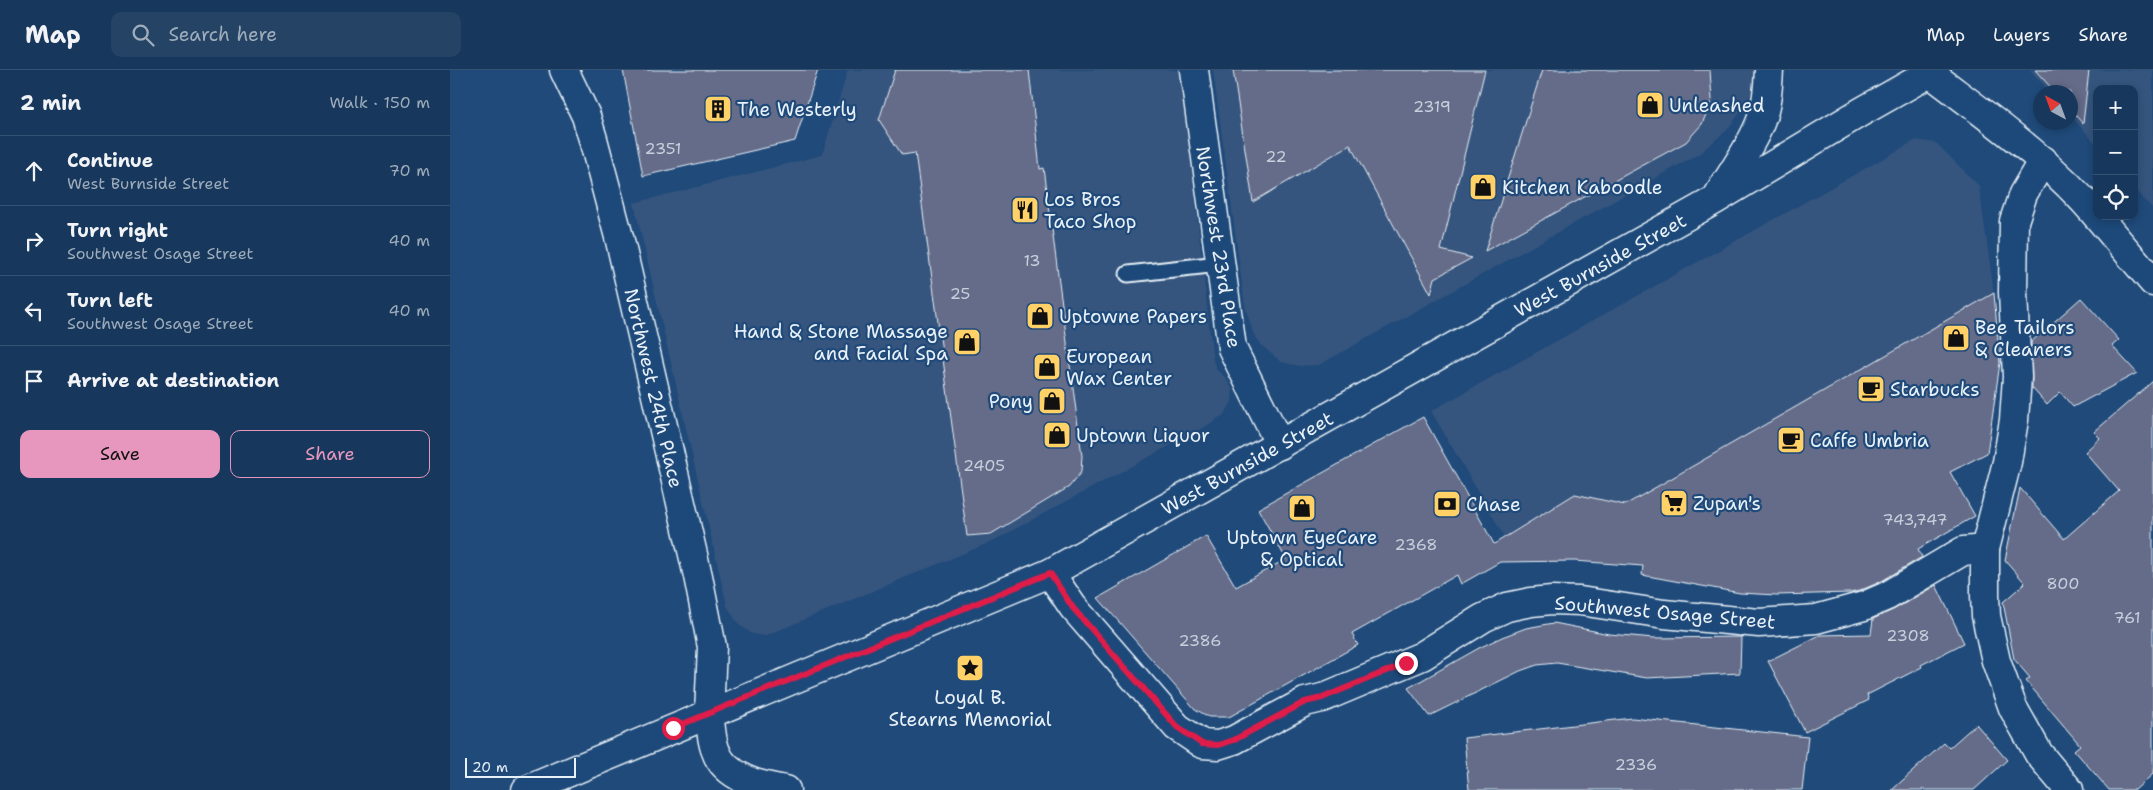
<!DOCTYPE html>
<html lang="en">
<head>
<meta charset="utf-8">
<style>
  body { margin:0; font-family:"Shantell Sans",sans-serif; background:#244365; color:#f1f3f6 }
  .controls { position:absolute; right:15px; top:15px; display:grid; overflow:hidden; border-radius:10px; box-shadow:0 2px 8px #0003 }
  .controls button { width:45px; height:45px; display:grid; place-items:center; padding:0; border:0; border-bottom:1px solid #365272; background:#17385c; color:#f1f3f6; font:25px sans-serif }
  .compass { position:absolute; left:1583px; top:15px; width:45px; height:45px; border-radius:50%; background:#17385c; box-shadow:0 2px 8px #0003; rotate:319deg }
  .scale { position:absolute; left:15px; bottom:12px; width:111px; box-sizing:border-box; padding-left:5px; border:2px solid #e8f1f8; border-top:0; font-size:14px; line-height:18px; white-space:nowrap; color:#e8f1f8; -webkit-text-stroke:4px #1f4a7a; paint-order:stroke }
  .stop { position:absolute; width:15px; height:15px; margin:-11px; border:4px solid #e11d48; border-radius:50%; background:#fff }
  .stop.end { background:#e11d48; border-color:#fff; box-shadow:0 1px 5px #0008 }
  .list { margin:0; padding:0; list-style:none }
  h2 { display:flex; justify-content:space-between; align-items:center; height:65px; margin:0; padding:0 20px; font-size:21px }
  h2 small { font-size:16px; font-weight:400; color:#9eacbb }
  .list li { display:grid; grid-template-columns:32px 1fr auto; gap:15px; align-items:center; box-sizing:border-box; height:70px; padding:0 20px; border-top:1px solid #365272 }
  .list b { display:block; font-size:19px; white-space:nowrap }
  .list p { margin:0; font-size:16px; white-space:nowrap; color:#9eacbb }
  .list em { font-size:16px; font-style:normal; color:#9eacbb }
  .actions { display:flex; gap:10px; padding:15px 20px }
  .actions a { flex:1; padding:11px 0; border:1px solid #e797bd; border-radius:10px; text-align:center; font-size:18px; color:#e797bd }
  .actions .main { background:#e797bd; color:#111 }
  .icon { flex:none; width:28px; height:28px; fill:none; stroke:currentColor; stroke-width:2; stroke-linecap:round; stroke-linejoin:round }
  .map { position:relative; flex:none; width:1703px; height:720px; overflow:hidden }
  header { display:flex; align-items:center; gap:30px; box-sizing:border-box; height:70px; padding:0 25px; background:#17385c; border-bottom:1px solid #365272 }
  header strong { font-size:24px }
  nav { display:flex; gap:28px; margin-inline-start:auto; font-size:18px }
  .search { width:350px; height:45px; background:#244365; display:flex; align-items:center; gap:12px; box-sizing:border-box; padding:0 18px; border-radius:10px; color:#9eacbb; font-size:19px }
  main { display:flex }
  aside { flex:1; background:#17385c }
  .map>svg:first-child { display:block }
</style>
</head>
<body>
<header>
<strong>Map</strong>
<div class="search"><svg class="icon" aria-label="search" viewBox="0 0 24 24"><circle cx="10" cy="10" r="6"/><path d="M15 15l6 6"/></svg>Search here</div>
<nav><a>Map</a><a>Layers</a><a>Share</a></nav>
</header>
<main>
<aside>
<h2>2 min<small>Walk · 150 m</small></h2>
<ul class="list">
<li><svg class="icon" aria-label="ahead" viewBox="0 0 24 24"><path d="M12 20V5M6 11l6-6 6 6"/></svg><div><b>Continue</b><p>West Burnside Street</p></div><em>70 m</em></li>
<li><svg class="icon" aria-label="right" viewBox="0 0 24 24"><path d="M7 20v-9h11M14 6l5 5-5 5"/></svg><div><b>Turn right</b><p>Southwest Osage Street</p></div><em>40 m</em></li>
<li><svg class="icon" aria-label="left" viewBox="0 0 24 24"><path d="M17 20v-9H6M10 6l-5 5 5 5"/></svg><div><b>Turn left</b><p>Southwest Osage Street</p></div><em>40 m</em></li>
<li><svg class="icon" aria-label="arrive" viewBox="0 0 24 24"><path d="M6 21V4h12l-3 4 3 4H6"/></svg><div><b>Arrive at destination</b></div></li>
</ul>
<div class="actions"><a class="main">Save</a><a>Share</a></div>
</aside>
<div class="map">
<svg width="1703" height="720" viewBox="0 0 1703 720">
  <rect width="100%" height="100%" fill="#1f4a7a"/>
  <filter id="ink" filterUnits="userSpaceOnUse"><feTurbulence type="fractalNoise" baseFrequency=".02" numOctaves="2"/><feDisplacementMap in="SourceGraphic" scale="10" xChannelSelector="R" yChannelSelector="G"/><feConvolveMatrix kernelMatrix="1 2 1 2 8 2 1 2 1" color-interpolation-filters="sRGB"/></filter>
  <g filter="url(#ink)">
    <!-- built -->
    <g fill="#34547e">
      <path d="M398 0H731L763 290 767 300 776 308 783 320 782 332 775 344 758 355 541 472 315 566 301 564 288 554 277 536 184 133 372 85Z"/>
      <path d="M763 0H1306L1307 2 1298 33 1276 61 1249 84 869 295 850 296 831 292 813 277 803 263 795 236Z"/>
      <path d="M1580 0H1703V139L1684 118V19H1647V75L1621 46 1620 22H1600Z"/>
      <path d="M1466 70 1486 73 1529 116 1544 223 1549 304 1537 383 1425 445 1374 520 1351 525 1290 523 1192 505V496L1124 491 1069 492 981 341Z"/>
    </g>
    <!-- building -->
    <g fill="#656c89" stroke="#e8f1f8">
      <path d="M173 0H368L345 71 193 106Z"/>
      <path d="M445 0H579L590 99 594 98 632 386 631 402 619 417 541 464 517 466 465 83 452 85 429 50Z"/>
      <path d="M783 0H1035L991 180 1022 188 985 208 981 224 900 75 803 132Z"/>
      <path d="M1092 0H1260L1262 30 1252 54 1236 72 1035 181Z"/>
      <path d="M1585 0H1639L1633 54 1620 39V22H1605Z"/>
      <path d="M1544 223 1550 293 1537 383 1500 402 1525 446 1468 479 1472 487 1430 512 1409 521 1400 523 1327 525 1290 523 1192 505 1193 496 1124 491 1050 492 1011 514 1007 505 902 564 908 575 779 647H759L745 639 648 528 756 466 786 517 836 489 808 439 973 347 1044 474 1125 424 1175 435Z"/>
      <path d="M1631 228 1669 270 1662 276 1687 303 1623 337 1610 322 1597 335 1582 318 1581 272Z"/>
      <path d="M1703 311V704L1685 720H1659L1624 680 1630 675 1576 611 1580 608 1564 589 1553 532 1575 513 1555 490 1570 418 1614 469 1669 421 1635 382 1650 368 1644 362Z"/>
      <path d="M1486 515 1514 573 1471 595 1472 597 1417 625 1419 630 1355 662 1318 591 1370 565 1421 564 1423 549 1445 539Z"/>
      <path d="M1104 553 1159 564 1204 568 1291 567 1290 603 1197 608 1107 593 1087 595 1070 601 979 646 958 618 1029 578 1052 567 1076 558Z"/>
      <path d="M1182 648 1358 667 1352 720H1019L1014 668Z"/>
      <path d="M1526 654 1557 690 1524 720H1442L1494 673 1499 678Z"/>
    </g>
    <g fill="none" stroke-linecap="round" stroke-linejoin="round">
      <defs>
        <path id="lane" d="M678 204 769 194"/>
        <g id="street">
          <path d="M1593 90 1573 124 1564 151 1563 222 1567 307 1564 350 1557 392 1535 479V526L1536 546 1546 591 1563 638 1589 684 1619 720"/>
          <path d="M600 503 623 537 727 657 752 674 768 675 784 670 855 632 872 628 972 586 1033 548 1057 537 1081 532 1102 530 1130 531 1214 544 1309 553 1366 549 1414 536 1437 526 1513 481 1535 479"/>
          <path d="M259 644C261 655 261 668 265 679 274 708 310 716 336 720"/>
        </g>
        <g id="secondary">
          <path d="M114 0 136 46 143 69 170 171 248 506 262 577 259 644"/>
          <path d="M744 0 782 278 830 375"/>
          <path d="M1476 0C1536 46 1598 88 1647 146"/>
          <path d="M1647 146 1703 212"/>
        </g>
        <g id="primary">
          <path d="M1269 124C1283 101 1300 78 1310 53 1317 36 1318 18 1319 0"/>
          <path d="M76 720 600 503 1265 130 1411 42 1485 0"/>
        </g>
      </defs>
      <!-- lane casing -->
      <use href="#lane" stroke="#e8f1f8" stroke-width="19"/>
      <!-- street casing -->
      <use href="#street" stroke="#e8f1f8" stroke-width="31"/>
      <!-- secondary casing -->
      <use href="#secondary" stroke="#e8f1f8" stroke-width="31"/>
      <!-- primary casing -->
      <use href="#primary" stroke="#e8f1f8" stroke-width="31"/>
      <!-- lane -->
      <use href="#lane" stroke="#1f4a7a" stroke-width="15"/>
      <!-- street -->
      <use href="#street" stroke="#1f4a7a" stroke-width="28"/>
      <!-- secondary -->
      <use href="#secondary" stroke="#1f4a7a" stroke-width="28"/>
      <!-- primary -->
      <use href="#primary" stroke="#1f4a7a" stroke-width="28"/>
    </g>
  </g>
  <g fill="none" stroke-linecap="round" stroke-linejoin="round" filter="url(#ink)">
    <!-- route -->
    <path stroke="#e11d48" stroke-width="6" d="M223 658 600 503 623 538 727 657 752 674 768 675 784 670 855 632 872 628 956 593"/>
  </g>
  <!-- icons -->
  <defs>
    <symbol id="shop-square" viewBox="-11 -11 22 22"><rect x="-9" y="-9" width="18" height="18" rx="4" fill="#ffd166" stroke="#1f4a7a"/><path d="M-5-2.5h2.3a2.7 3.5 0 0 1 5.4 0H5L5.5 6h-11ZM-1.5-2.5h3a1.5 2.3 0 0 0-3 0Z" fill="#111"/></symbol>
    <symbol id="building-square" viewBox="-11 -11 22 22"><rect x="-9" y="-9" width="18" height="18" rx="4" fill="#ffd166" stroke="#1f4a7a"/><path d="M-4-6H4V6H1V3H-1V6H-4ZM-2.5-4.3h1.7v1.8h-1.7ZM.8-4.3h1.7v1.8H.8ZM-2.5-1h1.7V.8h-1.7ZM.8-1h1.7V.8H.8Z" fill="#111"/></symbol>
    <symbol id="restaurant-square" viewBox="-11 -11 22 22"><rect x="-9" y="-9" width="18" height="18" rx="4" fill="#ffd166" stroke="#1f4a7a"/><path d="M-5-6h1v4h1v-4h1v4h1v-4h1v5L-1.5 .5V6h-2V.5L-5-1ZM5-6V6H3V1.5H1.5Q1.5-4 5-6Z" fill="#111"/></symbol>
    <symbol id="cafe-square" viewBox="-11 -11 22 22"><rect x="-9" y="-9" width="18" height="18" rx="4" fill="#ffd166" stroke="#1f4a7a"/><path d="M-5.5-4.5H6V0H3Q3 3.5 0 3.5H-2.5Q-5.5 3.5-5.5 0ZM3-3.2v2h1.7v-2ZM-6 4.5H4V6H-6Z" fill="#111"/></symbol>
    <symbol id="supermarket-square" viewBox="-11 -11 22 22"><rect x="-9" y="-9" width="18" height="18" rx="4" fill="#ffd166" stroke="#1f4a7a"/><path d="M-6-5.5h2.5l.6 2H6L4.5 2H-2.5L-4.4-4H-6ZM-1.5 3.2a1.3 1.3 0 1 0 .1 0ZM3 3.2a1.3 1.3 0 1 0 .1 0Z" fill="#111"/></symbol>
    <symbol id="bank-square" viewBox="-11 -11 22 22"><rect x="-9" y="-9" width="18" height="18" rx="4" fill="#ffd166" stroke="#1f4a7a"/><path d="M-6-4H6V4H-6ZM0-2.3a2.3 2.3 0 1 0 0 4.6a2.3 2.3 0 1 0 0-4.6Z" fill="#111"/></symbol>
    <symbol id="sight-square" viewBox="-11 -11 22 22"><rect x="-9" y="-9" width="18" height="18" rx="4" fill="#ffd166" stroke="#1f4a7a"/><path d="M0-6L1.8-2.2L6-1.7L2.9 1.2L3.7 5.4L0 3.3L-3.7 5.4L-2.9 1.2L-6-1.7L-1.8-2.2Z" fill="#111"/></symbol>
  </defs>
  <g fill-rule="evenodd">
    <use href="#shop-square" x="1184" y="19" width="32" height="32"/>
    <use href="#building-square" x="252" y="23" width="32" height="32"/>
    <use href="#shop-square" x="1017" y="101" width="32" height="32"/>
    <use href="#restaurant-square" x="559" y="124" width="32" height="32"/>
    <use href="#shop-square" x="574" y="230" width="32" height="32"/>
    <use href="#shop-square" x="1490" y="252" width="32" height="32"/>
    <use href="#shop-square" x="501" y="256" width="32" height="32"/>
    <use href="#shop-square" x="581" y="281" width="32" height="32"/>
    <use href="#cafe-square" x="1405" y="303" width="32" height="32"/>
    <use href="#shop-square" x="586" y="315" width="32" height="32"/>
    <use href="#shop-square" x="591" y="349" width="32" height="32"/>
    <use href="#cafe-square" x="1325" y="354" width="32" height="32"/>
    <use href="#supermarket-square" x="1208" y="417" width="32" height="32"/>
    <use href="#bank-square" x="981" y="418" width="32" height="32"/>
    <use href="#shop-square" x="836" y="422" width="32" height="32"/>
    <use href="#sight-square" x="504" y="582" width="32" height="32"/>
  </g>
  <g text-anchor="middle" stroke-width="4.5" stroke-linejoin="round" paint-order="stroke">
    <!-- number labels -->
    <g font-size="16" fill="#c7d0dc">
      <text x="982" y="42">2319</text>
      <text x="213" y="84">2351</text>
      <text x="826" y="92">22</text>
      <text x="582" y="196">13</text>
      <text x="510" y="229">25</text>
      <text x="534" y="401">2405</text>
      <text x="1465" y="455">743,747</text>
      <text x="966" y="480">2368</text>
      <text x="1613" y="519">800</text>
      <text x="1677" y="553">761</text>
      <text x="1458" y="571">2308</text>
      <text x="750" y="576">2386</text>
      <text x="1186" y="700">2336</text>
    </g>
    <!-- poi labels -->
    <g font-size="19" fill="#e8f1f8" stroke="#1f4a7a" text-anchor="start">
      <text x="1219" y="42">Unleashed</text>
      <text x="287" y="46">The Westerly</text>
      <text x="1052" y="124">Kitchen Kaboodle</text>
      <text x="594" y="136">Los Bros<tspan x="594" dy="22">Taco Shop</tspan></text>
      <text x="609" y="253">Uptowne Papers</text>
      <text x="1525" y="264">Bee Tailors<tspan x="1525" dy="22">&amp; Cleaners</tspan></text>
      <text x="498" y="268" text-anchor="end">Hand &amp; Stone Massage<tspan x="498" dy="22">and Facial Spa</tspan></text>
      <text x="616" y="293">European<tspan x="616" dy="22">Wax Center</tspan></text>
      <text x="1440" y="326">Starbucks</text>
      <text x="583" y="338" text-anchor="end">Pony</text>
      <text x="626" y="372">Uptown Liquor</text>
      <text x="1360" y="377">Caffe Umbria</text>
      <text x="1243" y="440">Zupan's</text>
      <text x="1016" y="441">Chase</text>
      <text x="852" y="474" text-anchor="middle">Uptown EyeCare<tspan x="852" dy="22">&amp; Optical</tspan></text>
      <text x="520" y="634" text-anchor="middle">Loyal B.<tspan x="520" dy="22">Stearns Memorial</tspan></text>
    </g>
    <!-- street labels -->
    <g font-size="19" fill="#e8f1f8" stroke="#1f4a7a">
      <text transform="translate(769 177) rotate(81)" y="7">Northwest 23rd Place</text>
      <text transform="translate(1150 195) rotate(-29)" y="7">West Burnside Street</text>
      <text transform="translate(204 318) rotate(77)" y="7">Northwest 24th Place</text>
      <text transform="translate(797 393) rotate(-29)" y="7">West Burnside Street</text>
      <text transform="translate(1215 542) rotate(5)" y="7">Southwest Osage Street</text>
    </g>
  </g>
</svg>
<div class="controls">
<button>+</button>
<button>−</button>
<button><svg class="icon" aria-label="locate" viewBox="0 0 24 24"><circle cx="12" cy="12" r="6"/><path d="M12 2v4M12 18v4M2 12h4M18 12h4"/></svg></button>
</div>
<svg class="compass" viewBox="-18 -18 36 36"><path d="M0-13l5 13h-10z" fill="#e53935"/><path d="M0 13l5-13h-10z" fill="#9eacbb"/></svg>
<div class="scale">20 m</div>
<div class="stop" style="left:223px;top:658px"></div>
<div class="stop end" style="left:956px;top:593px"></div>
</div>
</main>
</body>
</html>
